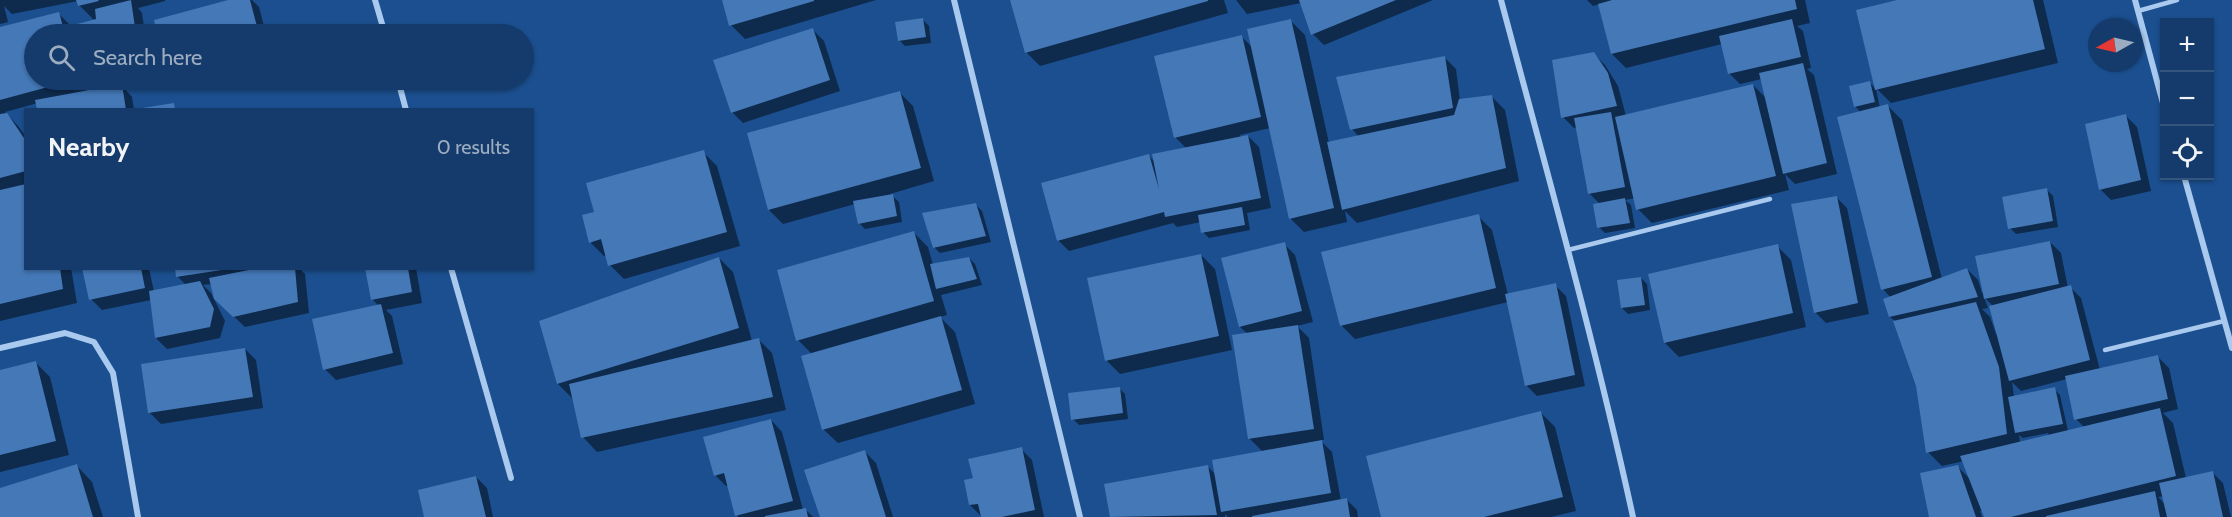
<!DOCTYPE html>
<html lang="en">
<head>
<meta charset="utf-8">
<style>
  body { margin:0; font-family:Cabin,sans-serif; background:#214673; color:#f1f3f6 }
  .controls { position:absolute; right:18px; top:18px; display:grid; overflow:hidden; border-radius:0px; box-shadow:0 2px 4px #0004 }
  .controls button { width:54px; height:54px; display:grid; place-items:center; padding:0; border:0; border-bottom:2px solid #33557e; background:#143b6b; color:#f1f3f6; font:30px sans-serif }
  .compass { position:absolute; left:2088px; top:18px; width:54px; height:54px; border-radius:50%; background:#143b6b; box-shadow:0 2px 4px #0004; rotate:262deg }
  .list { margin:0; padding:0; list-style:none }
  h2 { display:flex; justify-content:space-between; align-items:center; height:78px; margin:0; padding:0 24px; font-size:26px }
  h2 small { font-size:20px; font-weight:400; color:#9dadc1 }
  .icon { flex:none; width:33px; height:33px; fill:none; stroke:currentColor; stroke-width:2; stroke-linecap:round; stroke-linejoin:round }
  .map { position:relative; flex:none; width:2232px; height:517px; overflow:hidden }
  .search { position:absolute; background:#143b6b; box-shadow:0 2px 4px #0004; left:24px; top:24px; width:510px; height:66px; display:flex; align-items:center; gap:15px; box-sizing:border-box; padding:0 21px; border-radius:33px; color:#9dadc1; font-size:22px }
  .panel { position:absolute; background:#143b6b; box-shadow:0 2px 4px #0004; left:24px; top:108px; width:510px; height:162px; border-radius:0px }
  .map>svg:first-child { display:block }
</style>
</head>
<body>
<div class="map">
<svg width="2232" height="517" viewBox="0 0 2232 517">
  <rect width="100%" height="100%" fill="#1b4f8f"/>
  <!-- shadow -->
  <g fill="#0007" fill-rule="evenodd">
    <path d="M0 0H165V1L138 8 142 13 145 34H81L79 25 95 21 79 5 78 1 12 14 4 6 8 22 0 24Z"/>
    <path d="M234 0H252L259 7 266 34H158L156 21Z"/>
    <path d="M723 0H876L745 39 731 25Z"/>
    <path d="M1011 0H1224L1228 13 1040 66 1026 52Z"/>
    <path d="M1236 0H1433L1324 45 1313 34 1301 3 1247 14Z"/>
    <path d="M1587 0H1805L1810 23 1797 26 1803 31 1811 68 1807 69 1814 75 1837 174 1795 184 1785 174 1789 190 1652 223 1638 209 1635 198 1625 200 1631 205 1635 228 1605 233 1599 227 1600 204 1589 193 1578 127 1574 128 1563 117 1594 54 1605 65 1618 86 1626 116 1753 85 1767 99 1762 79 1740 84 1729 73 1722 44 1626 68 1612 54 1600 4 1593 6Z"/>
    <path d="M1903 0H2043L2058 63 1891 103 1877 89Z"/>
    <path d="M58 13 69 24 72 34H34V80H84L87 92 98 90 89 80H126L127 87 124 88 132 97 134 110H39L38 103 5 112 18 126 26 137V268H71L77 303 0 321V28Z"/>
    <path d="M923 20 929 26 931 43 905 46 899 40Z"/>
    <path d="M1291 21 1305 35 1329 143 1359 137 1352 129 1445 58 1456 69 1460 101 1491 96 1505 110 1519 181 1357 223 1345 211 1347 222 1304 232 1290 218 1270 128 1240 135 1241 138 1248 136 1259 147 1271 208 1247 213 1250 230 1209 238 1203 232 1201 222 1177 227 1173 223 1069 251 1058 240 1149 156 1155 162 1187 149 1175 137 1241 36 1252 47Z"/>
    <path d="M813 30 824 41 840 91 743 123 732 112Z"/>
    <path d="M1870 83 1876 89 1880 108 1888 106 1902 120 1942 279 1967 269 1978 280 1982 293 1984 292 2050 242 2061 253 2068 288 2070 287 2081 298 2100 370 2158 357 2169 368 2178 409 2163 413 2173 423 2186 478 2212 472 2223 483 2231 517H1985L1983 510 1980 511 1982 517H1930L1958 467 1972 481 1964 461 1942 466 1928 452 1918 386 1895 321 1890 317 1891 298 1883 289 1861 113 1855 106ZM1984 297 1994 307 1998 333 1996 334 1990 317 1982 309 1988 308ZM2067 379 2076 419 2084 427 2068 431 2060 395 2054 389 2014 397 2012 382 2021 391ZM2048 433 2049 436 2020 443 2019 435 2023 438ZM2164 496 2166 505 2158 497Z"/>
    <path d="M899 92 913 106 934 181 890 194 899 202 902 222 865 229 859 223 855 204 783 224 769 210Z"/>
    <path d="M2126 116 2137 127 2151 191 2111 200 2100 189Z"/>
    <path d="M703 152 717 166 740 246 624 279 610 265 607 255 604 256 590 242 595 213Z"/>
    <path d="M2047 190 2053 196 2058 227 2016 234 2010 228Z"/>
    <path d="M1836 197 1847 208 1869 314 1826 323 1815 312Z"/>
    <path d="M976 205 982 211 991 242 940 253 934 247Z"/>
    <path d="M1478 216 1492 230 1508 295 1555 285 1566 296 1585 386 1537 396 1526 385 1508 302 1355 339 1341 325Z"/>
    <path d="M914 233 928 247 933 265 969 258 975 264 982 285 941 295 947 315 940 317 955 332 975 404 838 443 823 429 812 354 798 340Z"/>
    <path d="M1284 244 1295 255 1313 322 1297 326 1309 338 1324 440H1320L1332 452 1341 501 1346 499 1357 510 1358 517H1228L1225 514V517H1112L1106 485 1208 467 1216 475 1263 452 1249 438 1248 334 1240 327Z"/>
    <path d="M1777 246 1791 260 1806 327 1679 357 1665 343Z"/>
    <path d="M1201 255 1215 269 1232 350 1120 374 1106 360Z"/>
    <path d="M719 258 733 272 752 341 758 339 772 353 786 410 597 452 583 437 572 398 558 384 541 322Z"/>
    <path d="M84 268H149L154 292 186 285 178 277 176 268H303L300 269 305 274 309 313 245 327 227 310 212 284 203 285 211 293 225 321 220 338 167 349 156 338 151 300 102 310 91 299Z"/>
    <path d="M366 268H416L422 303 386 310 392 316 403 364 336 380 325 369 379 306 372 299Z"/>
    <path d="M1641 278 1647 284 1650 310 1628 314 1622 308Z"/>
    <path d="M245 349 256 360 263 408 161 424 150 413Z"/>
    <path d="M36 363 50 377 69 455 0 472V371Z"/>
    <path d="M1119 388 1125 394 1128 419 1079 425 1073 419Z"/>
    <path d="M1541 413 1555 427 1576 511 1551 517H1383Z"/>
    <path d="M771 420 782 432 803 510 805 509 813 517H738L729 486H726L715 475Z"/>
    <path d="M1021 449 1032 460 1044 517H982L970 505 974 479Z"/>
    <path d="M865 452 876 463 893 517H821Z"/>
    <path d="M77 466 92 482 103 517H0V489Z"/>
    <path d="M476 477 487 488 493 517H426Z"/>
  </g>
  <!-- building -->
  <g fill="#4478b7">
    <path d="M76 0H98L99 1 78 6Z"/>
    <path d="M131 0 136 34H79L77 24 96 19 95 9Z"/>
    <path d="M228 0H250L259 34H157L154 20Z"/>
    <path d="M722 0H814V1L729 26Z"/>
    <path d="M1010 0H1208V1L1025 53Z"/>
    <path d="M1299 0H1396L1311 35Z"/>
    <path d="M1612 0H1795L1797 9 1611 54 1598 4Z"/>
    <path d="M1897 0H2033L2045 49 1875 90 1856 10Z"/>
    <path d="M59 12 65 34H34V80H74L0 100V27Z"/>
    <path d="M923 18 926 37 898 41 895 22Z"/>
    <path d="M1291 19 1334 208 1289 219 1247 29Z"/>
    <path d="M1792 19 1801 57 1728 74 1719 36Z"/>
    <path d="M813 28 830 80 731 113 713 60Z"/>
    <path d="M1242 35 1261 117 1174 138 1154 56Z"/>
    <path d="M1594 52 1608 73 1617 106 1561 118 1552 60Z"/>
    <path d="M1445 56 1453 108 1350 130 1336 77Z"/>
    <path d="M1803 63 1827 163 1783 174 1759 73Z"/>
    <path d="M1870 81 1875 102 1854 107 1849 86Z"/>
    <path d="M122 84 126 110H37L35 100Z"/>
    <path d="M1753 84 1776 176 1636 210 1615 117Z"/>
    <path d="M900 91 921 168 768 210 747 133Z"/>
    <path d="M1492 95 1506 168 1342 210 1327 142 1454 115 1459 99Z"/>
    <path d="M174 103 175 110H142V108Z"/>
    <path d="M1888 104 1932 277 1881 290 1837 117Z"/>
    <path d="M1611 112 1625 187 1588 194 1574 118Z"/>
    <path d="M7 113 26 141V171L0 178V114Z"/>
    <path d="M2126 114 2141 180 2099 190 2085 124Z"/>
    <path d="M1248 135 1261 198 1165 217 1164 212 1057 241 1041 183 1149 154 1159 189 1152 154Z"/>
    <path d="M704 150 727 232 608 266 601 239 589 243 582 215 594 212 586 183Z"/>
    <path d="M26 184V268H60L63 289 0 304V190Z"/>
    <path d="M2047 188 2053 221 2008 229 2002 197Z"/>
    <path d="M893 194 897 216 858 224 853 201Z"/>
    <path d="M1837 196 1858 303 1814 313 1791 204Z"/>
    <path d="M1625 198 1630 223 1597 228 1593 204Z"/>
    <path d="M976 203 986 236 933 248 922 213Z"/>
    <path d="M1242 207 1245 225 1201 233 1198 215Z"/>
    <path d="M1479 214 1496 288 1340 326 1321 252Z"/>
    <path d="M914 231 934 301 796 341 777 270Z"/>
    <path d="M2050 241 2059 284 1984 299 1975 256Z"/>
    <path d="M1285 242 1302 311 1239 327 1221 258Z"/>
    <path d="M1778 244 1793 313 1664 343 1648 274Z"/>
    <path d="M1201 254 1219 336 1105 361 1087 278Z"/>
    <path d="M719 257 739 328 557 384 539 321Z"/>
    <path d="M969 257 977 279 936 289 930 264Z"/>
    <path d="M82 268H141L145 288 89 300Z"/>
    <path d="M175 268H222V270L176 277Z"/>
    <path d="M258 268H295L298 302 233 317 214 299 209 278Z"/>
    <path d="M365 268H408L412 292 371 300Z"/>
    <path d="M1967 268 1978 297 1889 317 1883 299Z"/>
    <path d="M1641 277 1645 305 1621 308 1617 280Z"/>
    <path d="M200 281 214 309 210 327 155 338 149 291Z"/>
    <path d="M1556 283 1575 375 1525 386 1505 294Z"/>
    <path d="M2071 285 2090 360 2009 381 1989 306Z"/>
    <path d="M1976 302 1999 367 2007 434 1926 453 1916 386 1893 321Z"/>
    <path d="M381 304 393 353 323 370 312 319Z"/>
    <path d="M941 316 962 390 822 430 801 356Z"/>
    <path d="M1298 325 1314 429 1248 439 1232 335Z"/>
    <path d="M759 338 773 397 581 438 569 384Z"/>
    <path d="M245 348 253 397 148 413 141 364Z"/>
    <path d="M2158 355 2168 399 2074 420 2065 376Z"/>
    <path d="M36 361 56 441 0 455V370Z"/>
    <path d="M1120 387 1123 413 1071 420 1068 393Z"/>
    <path d="M2055 387 2063 424 2015 433 2008 397Z"/>
    <path d="M2160 408 2176 476 2011 517H1984L1960 456Z"/>
    <path d="M1541 411 1563 497 1484 517H1381L1366 456Z"/>
    <path d="M771 419 793 501 735 516 724 473 714 476 703 437Z"/>
    <path d="M1322 440 1331 493 1221 512 1212 460Z"/>
    <path d="M1022 447 1035 510 1002 517H981L978 504 969 505 964 480 973 478 968 459Z"/>
    <path d="M865 450 886 517H820L804 470Z"/>
    <path d="M77 464 93 517H0V488Z"/>
    <path d="M1208 465 1217 515 1110 517 1104 484Z"/>
    <path d="M1958 465 1976 517H1929L1920 473Z"/>
    <path d="M2213 471 2223 517H2167L2159 483Z"/>
    <path d="M476 476 486 517H424L418 490Z"/>
    <path d="M2155 491 2160 517H2046V516Z"/>
    <path d="M1347 498 1350 517H1252V516Z"/>
    <path d="M806 508 808 517H765V516Z"/>
  </g>
  <g fill="none" stroke-linecap="round" stroke-linejoin="round">
    <!-- service -->
    <g stroke="#a9c9ee" stroke-width="4.5">
      <path d="M2138 11 2177 0"/>
      <path d="M1568 250 1770 199"/>
      <path d="M2105 350 2224 321"/>
    </g>
    <!-- minor -->
    <g stroke="#a9c9ee" stroke-width="6">
      <path d="M375 0 385 34"/>
      <path d="M954 0 1080 517"/>
      <path d="M1501 0C1547 172 1595 343 1633 517"/>
      <path d="M2135 0 2164 107"/>
      <path d="M398 80 406 110"/>
      <path d="M2184 176 2232 348"/>
      <path d="M451 268 511 478"/>
      <path d="M0 348 65 333 94 342 113 373 138 517"/>
    </g>
  </g>
</svg>
<div class="controls">
<button>+</button>
<button>−</button>
<button><svg class="icon" aria-label="locate" viewBox="0 0 24 24"><circle cx="12" cy="12" r="6"/><path d="M12 2v4M12 18v4M2 12h4M18 12h4"/></svg></button>
</div>
<svg class="compass" viewBox="-18 -18 36 36"><path d="M0-13l5 13h-10z" fill="#e53935"/><path d="M0 13l5-13h-10z" fill="#9dadc1"/></svg>
<div class="search"><svg class="icon" aria-label="search" viewBox="0 0 24 24"><circle cx="10" cy="10" r="6"/><path d="M15 15l6 6"/></svg>Search here</div>
<section class="panel">
<h2>Nearby<small>0 results</small></h2>
<ul class="list">
</ul>
</section>
</div>
</body>
</html>
